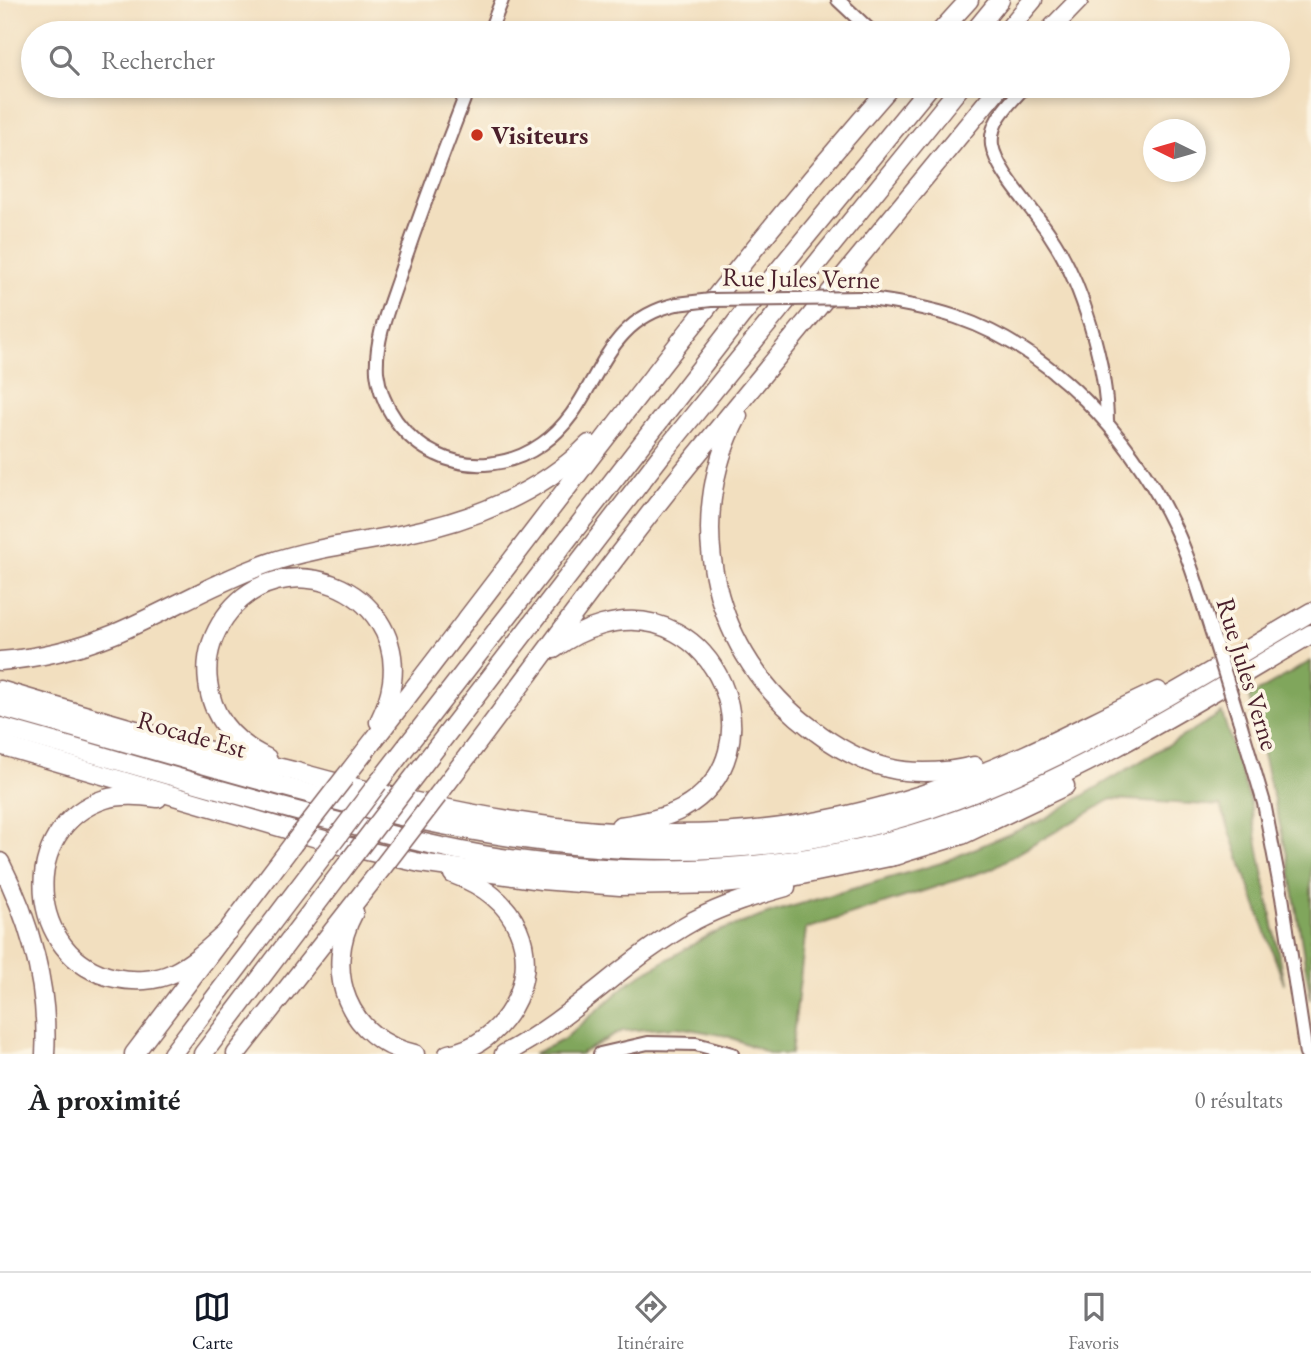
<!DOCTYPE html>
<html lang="fr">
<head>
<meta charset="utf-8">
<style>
  body { margin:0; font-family:"EB Garamond",serif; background:#f6f6f6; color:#202124 }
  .compass { position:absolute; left:1143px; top:119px; width:63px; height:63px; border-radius:50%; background:#fff; box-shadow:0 4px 10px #0003; rotate:275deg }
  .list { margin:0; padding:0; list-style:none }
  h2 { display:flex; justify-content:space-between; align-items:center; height:91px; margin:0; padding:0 28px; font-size:30px }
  h2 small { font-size:23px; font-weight:400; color:#757577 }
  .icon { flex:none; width:38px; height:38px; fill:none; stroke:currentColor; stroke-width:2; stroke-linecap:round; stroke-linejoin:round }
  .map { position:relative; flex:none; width:1311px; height:1054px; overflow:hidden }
  .search { position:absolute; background:#fff; box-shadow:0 4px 10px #0003; left:21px; right:21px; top:21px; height:77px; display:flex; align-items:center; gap:18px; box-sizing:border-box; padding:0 24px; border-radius:38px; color:#757577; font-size:26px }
  .sheet { height:217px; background:#fff }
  nav { display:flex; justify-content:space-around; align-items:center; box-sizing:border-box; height:98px; border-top:2px solid #e0e0e0; background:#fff; font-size:19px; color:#757577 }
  nav a { display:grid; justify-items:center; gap:4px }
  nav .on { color:#111827 }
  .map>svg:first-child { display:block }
</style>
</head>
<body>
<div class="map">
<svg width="1311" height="1054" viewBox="0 0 1311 1054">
  <rect width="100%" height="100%" fill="#fcf5e5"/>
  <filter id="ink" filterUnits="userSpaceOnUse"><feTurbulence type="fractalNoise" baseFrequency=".0143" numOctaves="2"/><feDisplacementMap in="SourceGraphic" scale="14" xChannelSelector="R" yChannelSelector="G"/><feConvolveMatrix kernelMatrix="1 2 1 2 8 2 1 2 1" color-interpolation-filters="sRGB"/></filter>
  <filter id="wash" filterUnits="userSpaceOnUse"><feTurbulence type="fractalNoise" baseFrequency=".00686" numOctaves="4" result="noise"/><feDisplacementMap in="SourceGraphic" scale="28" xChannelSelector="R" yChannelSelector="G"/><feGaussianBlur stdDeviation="1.57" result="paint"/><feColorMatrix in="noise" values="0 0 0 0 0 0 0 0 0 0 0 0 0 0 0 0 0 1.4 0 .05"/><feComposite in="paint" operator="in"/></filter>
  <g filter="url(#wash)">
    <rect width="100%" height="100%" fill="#f2dfbf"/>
    <!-- forest -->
    <g fill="#80a65c" stroke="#656244" stroke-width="2">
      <path d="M1311 661V1000L1288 858 1249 697Z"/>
      <path d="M1222 713 1250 802 1284 984 1221 806 1112 799 991 869 806 929 791 1054H771L727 1036 678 1027 622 1031 580 1054H533L563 1040 631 981 711 934 773 912 941 863 1042 820Z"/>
    </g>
  </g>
  <g filter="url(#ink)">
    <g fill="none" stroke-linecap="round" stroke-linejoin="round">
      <defs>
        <g id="minor">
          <path d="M838 0 873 33"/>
          <path d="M489 33 502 0"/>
          <path d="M469 86C445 150 419 214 398 280 388 309 375 340 377 372 381 407 404 439 436 454 470 471 511 466 542 444 601 403 595 322 677 304"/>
          <path d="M1025 86C1011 103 989 120 992 145 996 171 1035 211 1050 235 1082 282 1107 366 1107 423"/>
          <path d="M863 298C894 302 926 307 956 317 1053 350 1131 436 1174 526 1191 561 1201 599 1213 636"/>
          <path d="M1239 719 1264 803 1282 897 1306 1054"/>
          <path d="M600 1054 648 1043 696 1044 732 1054"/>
        </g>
        <g id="highway">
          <path d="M939 33 969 0"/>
          <path d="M973 33 1000 0"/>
          <path d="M1005 33 1033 0"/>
          <path d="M1047 33 1079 0"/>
          <path d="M738 416C681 524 714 656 811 728 864 769 909 781 974 766"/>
          <path d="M554 649C568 638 584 630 602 625 714 593 783 752 682 809 663 819 641 823 620 826"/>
          <path d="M0 661C39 658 77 649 114 634 166 612 215 582 269 563 312 548 359 543 404 534 470 521 541 493 589 444"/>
          <path d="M0 690C77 713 155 736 232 757 254 763 276 766 297 772 474 821 655 857 839 817 903 803 967 781 1027 754 1071 734 1114 711 1158 691"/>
          <path d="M0 707C78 729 156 751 234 773 480 842 706 892 955 800 1082 753 1195 680 1311 612"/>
          <path d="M0 727C116 759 231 795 347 824 403 838 460 853 517 860 665 880 820 870 962 818 1086 772 1197 701 1311 634"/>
          <path d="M0 745 341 845 420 863 541 880 620 886 723 884 792 877 899 855"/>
          <path d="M267 758C235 743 212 719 208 682 205 658 211 637 225 617 280 539 404 588 392 682 390 696 385 710 379 722"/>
          <path d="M345 777C526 546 697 307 891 86"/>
          <path d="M378 783 741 316 930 86"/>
          <path d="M406 787 663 453 961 86"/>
          <path d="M438 795C527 679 611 559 704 446 803 326 901 206 1000 86"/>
          <path d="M158 798C140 796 122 794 105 799 17 827 26 959 115 978 134 982 156 981 173 973 194 963 211 946 228 931"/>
          <path d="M890 857 962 835 1065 786"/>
          <path d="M0 862C30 921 49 988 45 1054"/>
          <path d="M354 912C322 971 348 1040 415 1054"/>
          <path d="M134 1054 293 844"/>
          <path d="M172 1054 325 853"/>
          <path d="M203 1054 350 860"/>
          <path d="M236 1054 382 868"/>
          <path d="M448 1054C503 1045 541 981 518 929 506 901 480 884 453 874"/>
          <path d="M504 1054C574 1018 626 958 695 920 724 905 754 896 786 887"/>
        </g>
      </defs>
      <!-- minor casing -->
      <use href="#minor" stroke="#85625f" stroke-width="16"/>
      <!-- highway casing -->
      <use href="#highway" stroke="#85625f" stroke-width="21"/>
      <!-- minor -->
      <use href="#minor" stroke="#fff" stroke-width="12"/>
      <!-- highway -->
      <use href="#highway" stroke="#fff" stroke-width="18"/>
      <defs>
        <g id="minor-bridge">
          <path d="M677 304 711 300 863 298"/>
          <path d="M1213 636 1239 719"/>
        </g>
        <g id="highway-bridge">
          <path d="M293 844 345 777"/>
          <path d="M325 853 378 783"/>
          <path d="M350 860 406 787"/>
          <path d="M382 868 438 795"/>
        </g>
      </defs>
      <!-- minor-bridge casing -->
      <use href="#minor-bridge" stroke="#85625f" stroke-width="16" stroke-linecap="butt"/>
      <!-- highway-bridge casing -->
      <use href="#highway-bridge" stroke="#85625f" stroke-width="21" stroke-linecap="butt"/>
      <!-- minor-bridge -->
      <use href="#minor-bridge" stroke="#fff" stroke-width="12"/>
      <!-- highway-bridge -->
      <use href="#highway-bridge" stroke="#fff" stroke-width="18"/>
    </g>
  </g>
  <!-- markers -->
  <circle fill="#c8321e" stroke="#fcf5e5" stroke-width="2.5" cx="477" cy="135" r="7"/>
  <g text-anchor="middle" stroke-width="7" stroke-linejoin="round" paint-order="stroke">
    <!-- poi labels -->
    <g font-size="26" font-weight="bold" fill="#4a1f2b" stroke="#fcf5e5" text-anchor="start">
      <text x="491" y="144">Visiteurs</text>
    </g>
    <!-- street labels -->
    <g font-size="26" fill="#4a1f2b" stroke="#fcf5e5">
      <text transform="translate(801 278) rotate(1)" y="9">Rue Jules Verne</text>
      <text transform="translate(1248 674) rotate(73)" y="9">Rue Jules Verne</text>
      <text transform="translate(192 734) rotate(16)" y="9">Rocade Est</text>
    </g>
  </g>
</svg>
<svg class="compass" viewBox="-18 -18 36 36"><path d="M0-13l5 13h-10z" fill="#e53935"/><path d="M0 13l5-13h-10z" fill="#757577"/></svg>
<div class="search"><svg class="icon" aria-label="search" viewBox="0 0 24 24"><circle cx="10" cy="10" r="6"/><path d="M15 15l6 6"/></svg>Rechercher</div>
</div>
<section class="sheet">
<h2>À proximité<small>0 résultats</small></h2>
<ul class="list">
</ul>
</section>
<nav>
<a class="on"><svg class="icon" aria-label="map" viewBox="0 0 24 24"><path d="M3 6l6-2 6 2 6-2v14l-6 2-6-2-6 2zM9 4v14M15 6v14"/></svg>Carte</a>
<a><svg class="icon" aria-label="directions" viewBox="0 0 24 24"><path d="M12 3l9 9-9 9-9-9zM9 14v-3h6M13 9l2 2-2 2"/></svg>Itinéraire</a>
<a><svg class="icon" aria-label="saved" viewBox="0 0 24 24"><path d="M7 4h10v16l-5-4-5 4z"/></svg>Favoris</a>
</nav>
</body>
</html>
